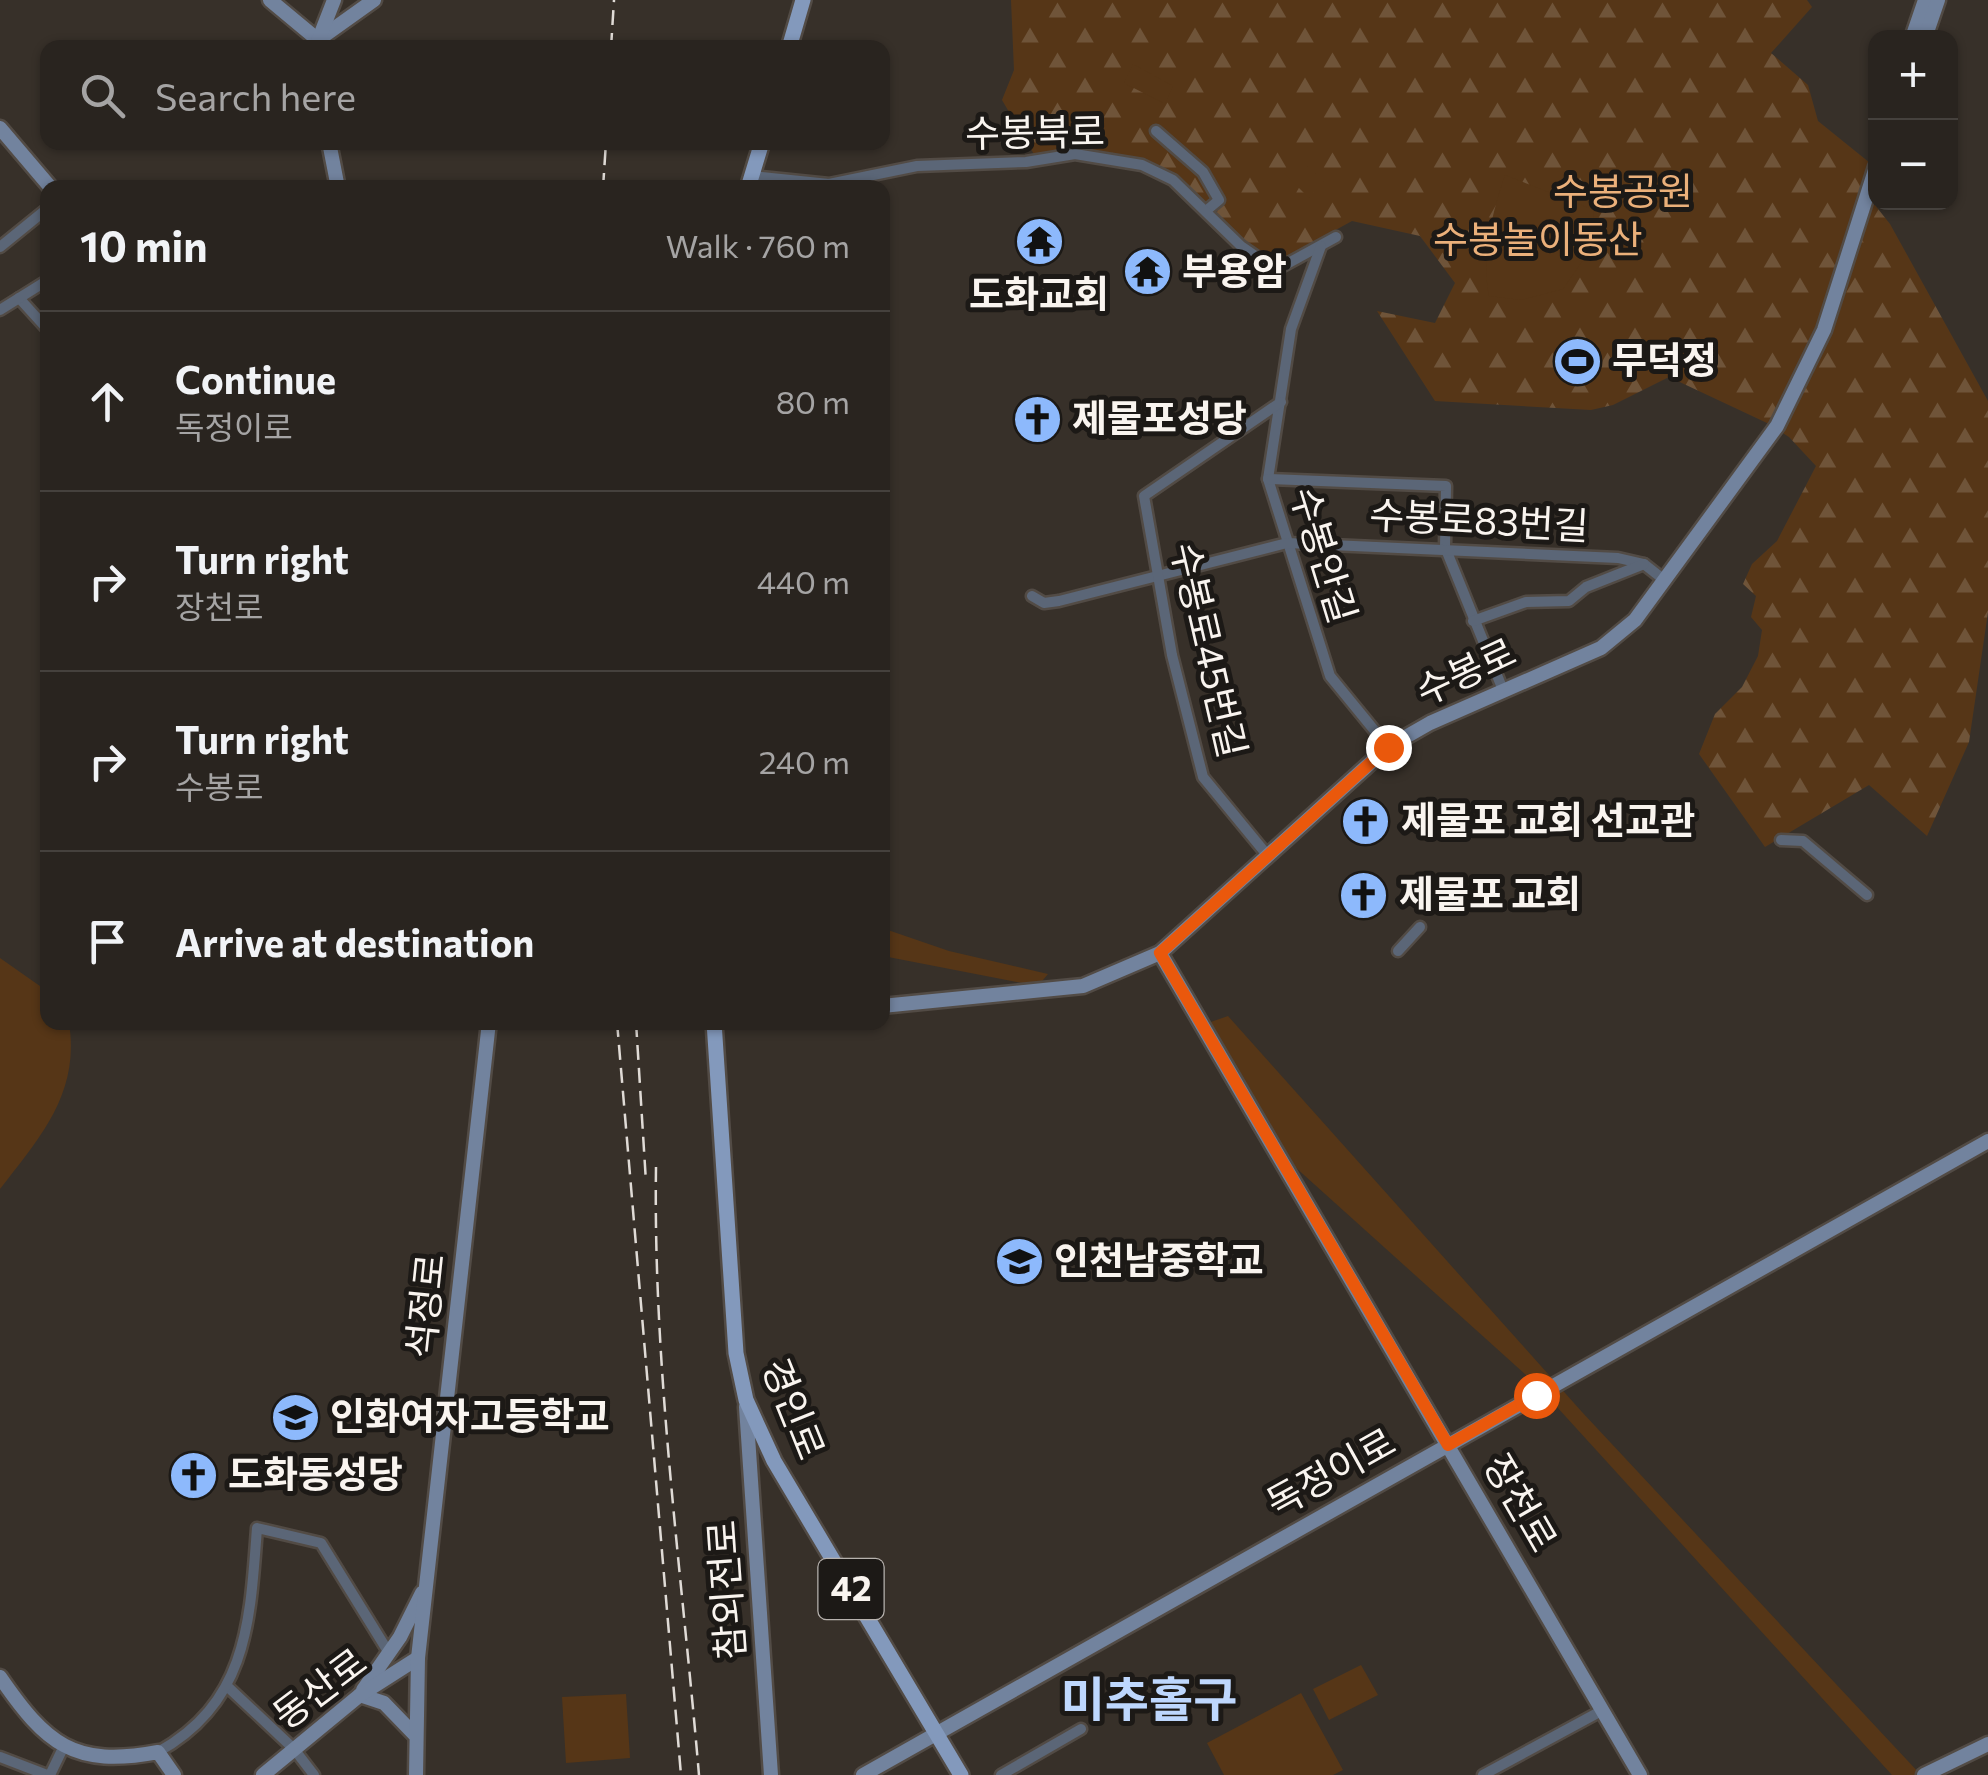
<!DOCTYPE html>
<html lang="en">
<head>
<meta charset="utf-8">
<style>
  body { margin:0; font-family:Commissioner,"Noto Sans KR",sans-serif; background:#312c28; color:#f1f3f6 }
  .controls { position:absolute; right:30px; top:30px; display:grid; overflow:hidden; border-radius:20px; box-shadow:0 2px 8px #0004 }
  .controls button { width:90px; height:90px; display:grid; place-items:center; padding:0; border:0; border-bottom:2px solid #45413d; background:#29241f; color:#f1f3f6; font:50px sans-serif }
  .stop { position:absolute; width:30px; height:30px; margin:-22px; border:8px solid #ea580c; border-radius:50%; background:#fff }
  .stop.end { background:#ea580c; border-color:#fff; box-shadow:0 2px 10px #0008 }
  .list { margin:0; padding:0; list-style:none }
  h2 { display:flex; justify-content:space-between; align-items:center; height:130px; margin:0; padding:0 40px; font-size:42px }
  h2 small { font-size:32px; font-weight:400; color:#a5a4a4 }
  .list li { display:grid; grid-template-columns:65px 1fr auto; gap:30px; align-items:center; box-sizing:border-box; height:180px; padding:0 40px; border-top:2px solid #45413d }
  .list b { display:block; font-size:38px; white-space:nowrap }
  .list p { margin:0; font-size:32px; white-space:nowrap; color:#a5a4a4 }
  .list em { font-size:32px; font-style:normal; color:#a5a4a4 }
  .icon { flex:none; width:55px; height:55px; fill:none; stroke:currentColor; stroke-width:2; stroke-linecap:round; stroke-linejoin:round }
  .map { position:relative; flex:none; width:1988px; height:1775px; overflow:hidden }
  .search { position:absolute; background:#29241f; box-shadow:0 2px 8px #0004; left:40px; top:40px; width:850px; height:110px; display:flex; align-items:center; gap:25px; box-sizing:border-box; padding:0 35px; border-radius:20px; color:#a5a4a4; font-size:38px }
  .panel { position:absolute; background:#29241f; box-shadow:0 2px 8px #0004; left:40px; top:180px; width:850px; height:850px; border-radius:20px }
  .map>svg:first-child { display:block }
</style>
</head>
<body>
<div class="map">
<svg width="1988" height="1775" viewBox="0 0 1988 1775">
  <defs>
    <pattern id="forest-firs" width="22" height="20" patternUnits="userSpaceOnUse" patternTransform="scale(2.5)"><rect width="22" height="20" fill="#563617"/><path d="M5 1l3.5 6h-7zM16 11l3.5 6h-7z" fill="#6f5439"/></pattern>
  </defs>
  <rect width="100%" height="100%" fill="#373029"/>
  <!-- forest -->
  <path fill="url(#forest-firs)" d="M1011 0H1807L1812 7 1771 53 1808 85 1818 121 1870 163 1863 190 1890 224 1988 401V612L1969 742 1927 836 1869 785 1765 847 1699 754 1715 714 1742 687 1758 656 1762 630 1751 617 1756 596 1743 584 1752 564 1777 541 1816 466 1789 437 1767 423 1669 377 1613 405 1591 410 1435 401 1377 311 1435 323 1455 283 1420 236 1352 221 1270 266C1236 236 1184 182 1143 165 1112 152 1068 155 1035 156L1002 100 1014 70Z"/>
  <!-- green -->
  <g fill="#563617">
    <path d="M1133 64 1173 86 1165 104 1124 83Z"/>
    <path d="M1299 159 1324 181 1309 198 1284 173Z"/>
    <path d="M1505 175 1594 210 1590 250 1563 289 1521 300 1489 296C1481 257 1492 213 1505 175Z"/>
    <path d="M882 928 949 951 1048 974 1038 986 883 956Z"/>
    <path d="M0 958 47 991 48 1022 69 1023C80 1093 41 1136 0 1189Z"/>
    <path d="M1228 1016 1582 1412 1921 1775H1892L1536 1384 1274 1148 1202 1025Z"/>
    <path d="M1361 1665 1378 1695 1329 1720 1313 1689Z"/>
    <path d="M1301 1693 1343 1770 1333 1775H1224L1207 1743Z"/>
    <path d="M626 1694 630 1758 566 1763 562 1697Z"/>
  </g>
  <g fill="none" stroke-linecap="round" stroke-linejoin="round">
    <defs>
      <g id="street">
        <path d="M1156 131 1203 172 1219 200 1207 210"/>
        <path d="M753 176 829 184 917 166 1026 162 1075 154 1142 165 1173 180 1241 246 1270 266H1283L1336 237"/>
        <path d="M1321 246 1291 329 1268 479 1330 676 1388 747"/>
        <path d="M0 247 48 208"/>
        <path d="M19 298 48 330"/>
        <path d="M0 310 48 280"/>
        <path d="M1268 479 1446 486 1445 547 1503 690"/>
        <path d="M1032 596 1044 603 1059 601 1287 543 1618 558 1644 564 1663 579"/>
        <path d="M1473 621 1526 602 1569 601 1586 587 1644 564"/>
        <path d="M1781 840 1803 841 1867 895"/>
        <path d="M1268 856 1203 777 1172 655 1144 496 1281 402"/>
        <path d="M1398 951 1420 927"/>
        <path d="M229 1688 294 1749 314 1775"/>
        <path d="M158 1752C248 1702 250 1621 257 1528L321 1543 389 1653"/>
        <path d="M0 1757 47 1775"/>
        <path d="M50 1775 63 1748"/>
        <path d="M1001 1775 1081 1729"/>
        <path d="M1483 1775 1603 1710"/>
      </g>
      <g id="secondary">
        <path d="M270 0 318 40"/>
        <path d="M1912 38 1925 0"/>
        <path d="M1925 38 1938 0"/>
        <path d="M318 40 374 0"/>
        <path d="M318 41 334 0"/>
        <path d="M0 128 51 188"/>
        <path d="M329 142 338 188"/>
        <path d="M1160 953 1640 1775"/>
        <path d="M882 1006 1083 986 1160 953 1388 747 1430 723 1601 648 1635 620 1777 426 1824 330 1876 167"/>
        <path d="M746 1407 771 1775"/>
        <path d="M0 1677C46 1744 74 1768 158 1752L174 1775"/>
        <path d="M363 1690 400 1637 422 1593"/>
        <path d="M360 1695 384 1703 414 1734"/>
        <path d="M263 1775 360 1695 418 1658"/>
        <path d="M416 1775 418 1658 489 1022"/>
        <path d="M863 1775 1988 1141"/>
        <path d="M1924 1775 1988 1744"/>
      </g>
      <g id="primary">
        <path d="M789 48 803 0"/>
        <path d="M748 188 762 142"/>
        <path d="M714 1022 736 1353 746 1400 774 1461 961 1775"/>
      </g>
    </defs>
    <!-- street casing -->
    <use href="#street" stroke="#524b45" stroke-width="15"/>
    <!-- secondary casing -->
    <use href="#secondary" stroke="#524b45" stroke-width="19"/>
    <!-- primary casing -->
    <use href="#primary" stroke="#524b45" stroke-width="20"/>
    <!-- street -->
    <use href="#street" stroke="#5b6677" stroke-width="10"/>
    <!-- secondary -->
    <use href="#secondary" stroke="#72839e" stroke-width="14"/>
    <!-- primary -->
    <use href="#primary" stroke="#8399bc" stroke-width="15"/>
    <!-- rail -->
    <g stroke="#e0dbd6" stroke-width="2.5" stroke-dasharray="15 8" stroke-linecap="butt">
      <path d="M611 48 614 0"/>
      <path d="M603 188 606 142"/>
      <path d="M617 1022 681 1775"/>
      <path d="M636 1022 646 1182"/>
      <path d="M656 1167C653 1370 682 1574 699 1775"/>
    </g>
  </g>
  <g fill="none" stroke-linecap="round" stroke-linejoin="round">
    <!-- route -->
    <path stroke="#ea580c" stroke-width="12" d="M1388 747 1160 953 1448 1445 1536 1395"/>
  </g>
  <!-- icons -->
  <defs>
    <symbol id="temple-disc" viewBox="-11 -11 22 22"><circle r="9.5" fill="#8db9fc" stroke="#1c1916"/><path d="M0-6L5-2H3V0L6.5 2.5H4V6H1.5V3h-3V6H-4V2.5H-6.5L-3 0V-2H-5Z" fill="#111"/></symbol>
    <symbol id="stadium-disc" viewBox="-11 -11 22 22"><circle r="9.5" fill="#8db9fc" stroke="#1c1916"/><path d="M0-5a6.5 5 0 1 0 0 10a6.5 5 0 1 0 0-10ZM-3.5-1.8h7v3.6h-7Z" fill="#111"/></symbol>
    <symbol id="church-disc" viewBox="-11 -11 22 22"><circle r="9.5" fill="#8db9fc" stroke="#1c1916"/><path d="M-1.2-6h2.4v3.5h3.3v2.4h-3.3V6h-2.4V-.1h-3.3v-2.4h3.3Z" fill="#111"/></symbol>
    <symbol id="school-disc" viewBox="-11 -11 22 22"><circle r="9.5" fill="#8db9fc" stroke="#1c1916"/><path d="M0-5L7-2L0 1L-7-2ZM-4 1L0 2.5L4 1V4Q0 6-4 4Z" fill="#111"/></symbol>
  </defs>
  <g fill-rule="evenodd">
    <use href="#temple-disc" x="1012" y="214" width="55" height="55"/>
    <use href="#temple-disc" x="1120" y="244" width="55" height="55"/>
    <use href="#stadium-disc" x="1550" y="334" width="55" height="55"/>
    <use href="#church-disc" x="1010" y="392" width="55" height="55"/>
    <use href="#church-disc" x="1338" y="794" width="55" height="55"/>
    <use href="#church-disc" x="1336" y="868" width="55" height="55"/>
    <use href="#school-disc" x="992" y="1234" width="55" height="55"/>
    <use href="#school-disc" x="268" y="1390" width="55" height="55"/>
    <use href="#church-disc" x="166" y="1448" width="55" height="55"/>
  </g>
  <g text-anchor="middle" stroke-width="10" stroke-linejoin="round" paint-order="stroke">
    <!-- shield labels -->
    <rect fill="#1c1916" stroke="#b7b2ae" stroke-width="2.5" x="818.5" y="1559" width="65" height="60" rx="8"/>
    <g font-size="35" font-weight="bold" fill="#f9f4ef">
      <text x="851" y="1601">42</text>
    </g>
    <!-- street labels -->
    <g font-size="38" fill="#f9f4ef" stroke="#1c1916">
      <text transform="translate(1035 133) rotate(-1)" y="13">수봉북로</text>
      <text transform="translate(1479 521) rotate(3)" y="13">수봉로83번길</text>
      <text transform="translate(1323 555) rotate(73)" y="13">수봉안길</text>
      <text transform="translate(1208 650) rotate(77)" y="13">수봉로45번길</text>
      <text transform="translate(1466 672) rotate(-25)" y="13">수봉로</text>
      <text transform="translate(426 1306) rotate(-84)" y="13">석정로</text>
      <text transform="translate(793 1409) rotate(68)" y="13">경인로</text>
      <text transform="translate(1331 1473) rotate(-29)" y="13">독정이로</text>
      <text transform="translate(1520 1503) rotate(60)" y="13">장천로</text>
      <text transform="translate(727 1590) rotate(-94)" y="13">참외전로</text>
      <text transform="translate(320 1689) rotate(-37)" y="13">동산로</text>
    </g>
    <!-- park labels -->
    <g font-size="38" fill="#ebb07a" stroke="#1c1916">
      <text x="1623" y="205">수봉공원</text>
      <text x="1538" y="253">수봉놀이동산</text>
    </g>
    <!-- poi labels -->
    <g font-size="38" font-weight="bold" fill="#f9f4ef" stroke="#1c1916" text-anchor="start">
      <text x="1182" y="285">부용암</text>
      <text x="1039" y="308" text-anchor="middle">도화교회</text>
      <text x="1612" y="374">무덕정</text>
      <text x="1072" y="432">제물포성당</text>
      <text x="1401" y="834">제물포 교회 선교관</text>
      <text x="1399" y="908">제물포 교회</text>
      <text x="1054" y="1274">인천남중학교</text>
      <text x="330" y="1430">인화여자고등학교</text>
      <text x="228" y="1488">도화동성당</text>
    </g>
    <!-- district labels -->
    <g font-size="48" font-weight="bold" fill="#bed7fd" stroke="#1c1916">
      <text x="1149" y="1717">미추홀구</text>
    </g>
  </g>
</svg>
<div class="controls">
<button>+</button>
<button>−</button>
</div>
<div class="stop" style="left:1536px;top:1395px"></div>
<div class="stop end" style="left:1388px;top:747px"></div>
<div class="search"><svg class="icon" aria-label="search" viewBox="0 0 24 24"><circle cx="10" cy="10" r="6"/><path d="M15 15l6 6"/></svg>Search here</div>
<section class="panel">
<h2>10 min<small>Walk · 760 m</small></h2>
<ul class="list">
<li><svg class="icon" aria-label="ahead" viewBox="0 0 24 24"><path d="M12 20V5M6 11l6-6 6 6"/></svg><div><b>Continue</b><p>독정이로</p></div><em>80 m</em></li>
<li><svg class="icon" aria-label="right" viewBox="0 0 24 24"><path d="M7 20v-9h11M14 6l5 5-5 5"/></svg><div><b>Turn right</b><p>장천로</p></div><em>440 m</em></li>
<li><svg class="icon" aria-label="right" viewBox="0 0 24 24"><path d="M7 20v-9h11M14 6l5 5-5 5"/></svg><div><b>Turn right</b><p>수봉로</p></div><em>240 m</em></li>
<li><svg class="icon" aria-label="arrive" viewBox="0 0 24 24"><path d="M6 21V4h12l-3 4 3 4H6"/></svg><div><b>Arrive at destination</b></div></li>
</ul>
</section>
</div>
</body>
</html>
